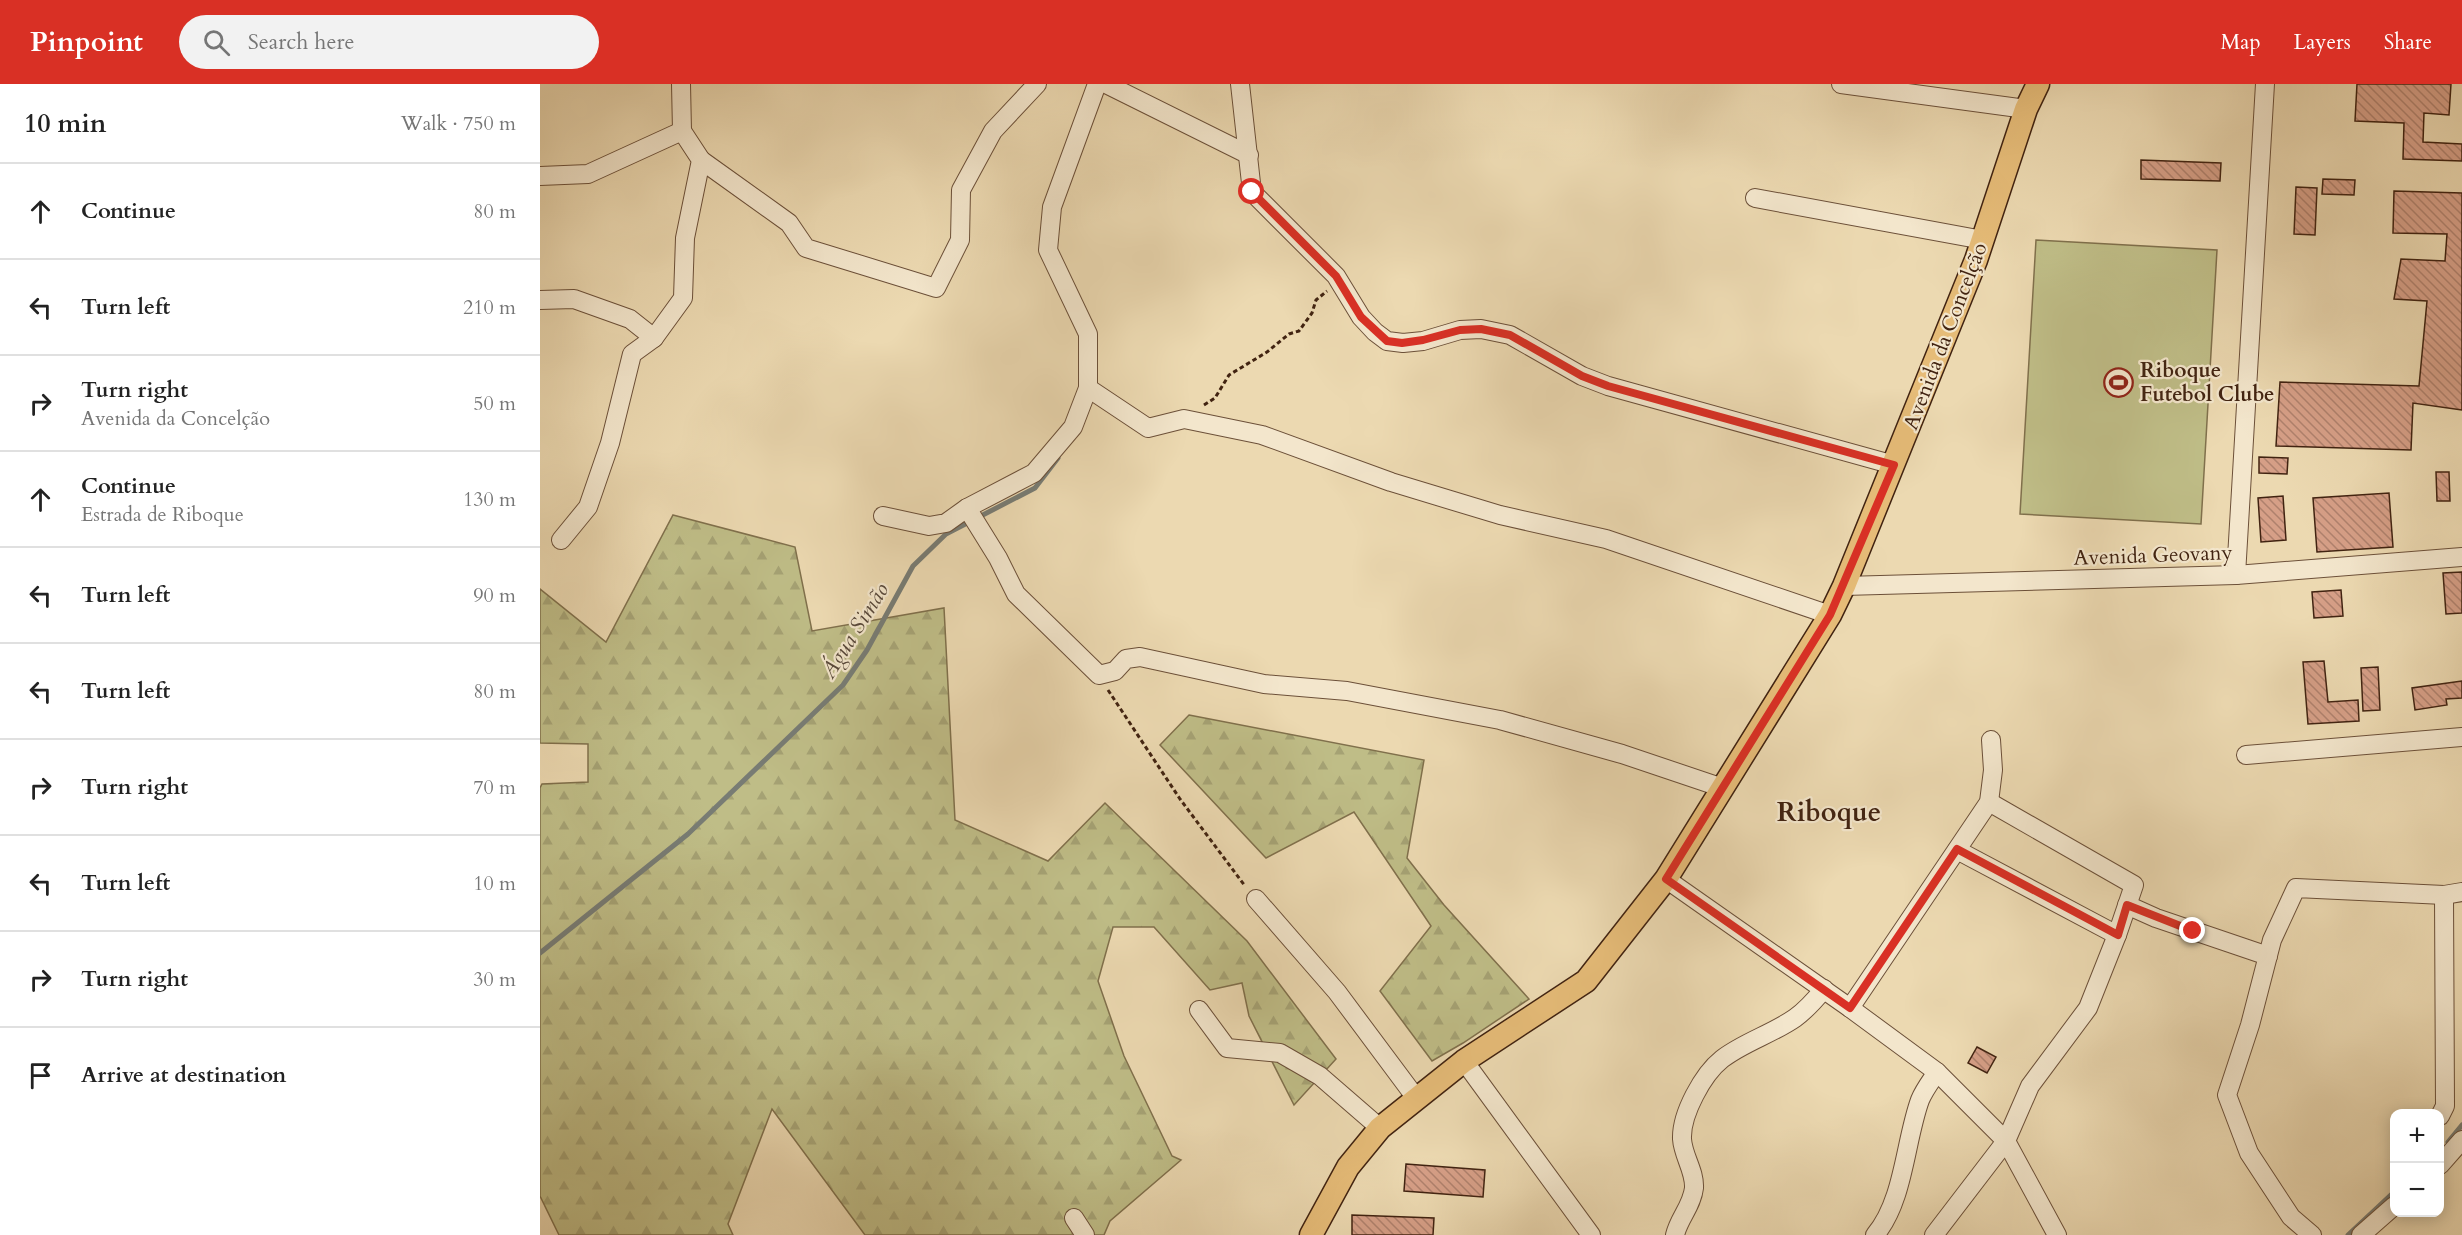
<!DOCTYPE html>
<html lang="en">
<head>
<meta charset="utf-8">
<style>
  body { margin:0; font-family:Cardo,serif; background:#f2f2f2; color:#222 }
  .controls { position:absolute; right:18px; bottom:18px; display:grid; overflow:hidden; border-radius:12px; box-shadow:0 3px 15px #0003 }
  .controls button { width:54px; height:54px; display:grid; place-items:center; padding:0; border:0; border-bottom:2px solid #e0e0e0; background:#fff; color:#222; font:30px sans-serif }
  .stop { position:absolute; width:18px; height:18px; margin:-14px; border:4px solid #d93025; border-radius:50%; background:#fff }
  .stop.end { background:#d93025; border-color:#fff; box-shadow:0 2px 6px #0008 }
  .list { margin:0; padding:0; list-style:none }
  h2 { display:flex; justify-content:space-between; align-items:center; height:78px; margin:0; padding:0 24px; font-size:26px }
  h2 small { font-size:20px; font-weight:400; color:#767676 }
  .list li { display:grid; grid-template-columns:39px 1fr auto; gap:18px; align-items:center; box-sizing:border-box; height:96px; padding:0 24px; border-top:2px solid #e0e0e0 }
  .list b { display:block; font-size:22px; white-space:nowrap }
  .list p { margin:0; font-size:20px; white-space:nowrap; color:#767676 }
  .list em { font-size:20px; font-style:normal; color:#767676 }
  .icon { flex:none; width:33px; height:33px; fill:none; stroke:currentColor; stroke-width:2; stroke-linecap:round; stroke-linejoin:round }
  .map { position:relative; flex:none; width:1922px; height:1151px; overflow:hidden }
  header { display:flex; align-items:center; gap:36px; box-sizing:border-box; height:84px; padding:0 30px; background:#d93025; color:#fff }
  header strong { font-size:28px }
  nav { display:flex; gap:33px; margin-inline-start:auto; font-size:21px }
  .search { width:420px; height:54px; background:#f2f2f2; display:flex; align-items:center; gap:15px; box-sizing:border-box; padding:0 21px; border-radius:33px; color:#767676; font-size:22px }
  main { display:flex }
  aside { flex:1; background:#fff }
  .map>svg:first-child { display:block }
</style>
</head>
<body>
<header>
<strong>Pinpoint</strong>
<div class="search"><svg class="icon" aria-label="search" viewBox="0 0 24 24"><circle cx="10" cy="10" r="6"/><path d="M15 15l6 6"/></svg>Search here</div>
<nav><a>Map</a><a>Layers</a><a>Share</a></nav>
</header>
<main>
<aside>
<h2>10 min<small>Walk · 750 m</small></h2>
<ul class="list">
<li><svg class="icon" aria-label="ahead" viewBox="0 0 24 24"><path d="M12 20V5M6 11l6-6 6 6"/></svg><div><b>Continue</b></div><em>80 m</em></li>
<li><svg class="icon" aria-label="left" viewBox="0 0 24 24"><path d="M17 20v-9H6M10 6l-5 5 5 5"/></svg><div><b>Turn left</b></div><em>210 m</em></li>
<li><svg class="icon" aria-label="right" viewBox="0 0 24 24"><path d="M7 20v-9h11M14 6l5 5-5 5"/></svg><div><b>Turn right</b><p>Avenida da Concelção</p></div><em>50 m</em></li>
<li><svg class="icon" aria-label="ahead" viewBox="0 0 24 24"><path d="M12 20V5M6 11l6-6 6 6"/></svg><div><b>Continue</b><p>Estrada de Riboque</p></div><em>130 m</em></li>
<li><svg class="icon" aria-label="left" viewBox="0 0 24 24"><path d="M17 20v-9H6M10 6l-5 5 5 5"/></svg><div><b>Turn left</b></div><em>90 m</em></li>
<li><svg class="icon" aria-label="left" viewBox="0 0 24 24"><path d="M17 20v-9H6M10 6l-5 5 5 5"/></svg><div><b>Turn left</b></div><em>80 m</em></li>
<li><svg class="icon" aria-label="right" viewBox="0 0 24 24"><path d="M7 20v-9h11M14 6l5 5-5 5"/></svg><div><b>Turn right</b></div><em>70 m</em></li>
<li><svg class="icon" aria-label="left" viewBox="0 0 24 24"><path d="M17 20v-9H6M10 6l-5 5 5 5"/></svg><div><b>Turn left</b></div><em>10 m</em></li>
<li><svg class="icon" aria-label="right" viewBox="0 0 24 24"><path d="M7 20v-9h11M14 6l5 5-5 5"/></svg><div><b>Turn right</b></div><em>30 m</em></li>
<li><svg class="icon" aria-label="arrive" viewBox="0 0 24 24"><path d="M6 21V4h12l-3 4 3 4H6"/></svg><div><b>Arrive at destination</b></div></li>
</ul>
</aside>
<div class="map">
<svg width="1922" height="1151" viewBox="0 0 1922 1151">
  <defs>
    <pattern id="forest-firs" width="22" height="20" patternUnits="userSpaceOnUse" patternTransform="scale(1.5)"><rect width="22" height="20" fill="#bfbd87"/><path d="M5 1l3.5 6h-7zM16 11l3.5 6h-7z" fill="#a5a274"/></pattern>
    <pattern id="building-back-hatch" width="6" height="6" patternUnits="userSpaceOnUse" patternTransform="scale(1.5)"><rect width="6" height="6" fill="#d69f87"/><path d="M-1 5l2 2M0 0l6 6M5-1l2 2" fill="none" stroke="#af816d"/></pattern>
  </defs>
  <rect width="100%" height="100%" fill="#ecd9b1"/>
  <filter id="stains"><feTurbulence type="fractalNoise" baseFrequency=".00333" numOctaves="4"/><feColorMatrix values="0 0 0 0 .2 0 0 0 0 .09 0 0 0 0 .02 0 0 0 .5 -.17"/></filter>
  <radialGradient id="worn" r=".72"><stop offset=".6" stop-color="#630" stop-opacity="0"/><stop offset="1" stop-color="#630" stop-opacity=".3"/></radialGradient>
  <!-- green -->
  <path fill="#bfbd87" stroke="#80704c" stroke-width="1.5" d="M1496 156 1677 166 1661 440 1480 430Z"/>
  <!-- forest -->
  <g fill="url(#forest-firs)" stroke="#80704c" stroke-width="1.5">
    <path d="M133 431 255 463 272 547 404 524 415 736 508 777 565 719 707 857 796 975 754 1021 709 932 702 899 670 906 614 843H573L558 897 584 972 632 1072 641 1076 570 1137 564 1151H325L232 1025 188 1140 193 1151H19L0 1112V704L2 700 48 698V660L0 659V505L66 558Z"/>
    <path d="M649 631 884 676 867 774 904 821 989 915 923 959 892 977 840 907 891 842 814 728 726 774 620 661Z"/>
  </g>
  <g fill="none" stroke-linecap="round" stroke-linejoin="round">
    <!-- stream -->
    <g stroke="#787c74" stroke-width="5">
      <path d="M0 869 148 750 303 601 327 566 373 482 406 450 495 404 518 374"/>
      <path d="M1908 1058 1922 1041"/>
      <path d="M1900 1067 1902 1065"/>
      <path d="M1808 1151 1854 1108"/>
    </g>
  </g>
  <!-- building -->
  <g fill="url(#building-back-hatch)" stroke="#412311" stroke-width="1.5">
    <path d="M1817 0H1911L1909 31 1884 29 1883 58 1922 60V77L1863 75 1864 39 1815 37Z"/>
    <path d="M1601 76 1681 79 1680 97 1601 95Z"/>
    <path d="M1783 95 1815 96 1814 111 1782 110Z"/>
    <path d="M1756 103 1777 104 1775 151 1754 150Z"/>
    <path d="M1854 107 1922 109V326L1873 319 1871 366 1736 362 1740 298 1879 302 1887 217 1854 215 1861 175 1905 177 1907 150 1853 149Z"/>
    <path d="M1719 373 1748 374 1747 390 1719 389Z"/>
    <path d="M1896 388H1909L1910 417H1897Z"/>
    <path d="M1849 409 1853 463 1777 468 1773 414Z"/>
    <path d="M1743 412 1746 456 1721 458 1718 414Z"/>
    <path d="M1922 488V529L1906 530 1903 489Z"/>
    <path d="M1801 506 1803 532 1774 534 1772 508Z"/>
    <path d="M1784 577 1788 618 1818 616 1819 637 1768 640 1763 578Z"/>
    <path d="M1838 583 1840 626 1823 627 1821 584Z"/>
    <path d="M1922 597V614L1906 615 1907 621 1875 626 1872 604Z"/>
    <path d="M1437 963 1456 973 1447 989 1428 979Z"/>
    <path d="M866 1080 945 1086 943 1113 864 1107Z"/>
    <path d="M812 1131 894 1134 893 1151H812Z"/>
  </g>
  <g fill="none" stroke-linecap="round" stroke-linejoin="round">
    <defs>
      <g id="minor">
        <path d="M566 0 709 71"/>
        <path d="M700 0 712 108 796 192 821 233 835 248 847 257 863 259 883 257 920 246 941 245 970 251 1042 292 1068 302 1354 381"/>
        <path d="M1301 0 1486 25"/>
        <path d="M161 76 249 139 266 164 396 204 420 156 421 106 453 47 497 0"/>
        <path d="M0 92 48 90 142 47"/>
        <path d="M1215 114 1443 156"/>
        <path d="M0 216 34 215 90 235 114 254"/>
        <path d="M548 304 608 344 644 335 722 351 851 398 960 431 1066 455 1290 531"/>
        <path d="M427 424 458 474 476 510 559 591 575 587 586 575 600 573 724 600 807 607 960 636 1082 670 1183 704"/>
        <path d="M343 432 389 442 406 439 427 424 494 389 533 343 548 304V250L508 166 512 123 557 0"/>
        <path d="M21 456 48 423 70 359 92 270 114 254 143 214 145 154 161 76 142 47 141 0"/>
        <path d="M1696 491 1725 0"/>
        <path d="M1304 502 1696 491 1922 473"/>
        <path d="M1706 671 1922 653"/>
        <path d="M1417 766 1577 851"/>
        <path d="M1126 795 1310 924 1397 988 1466 1057 1517 1151"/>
        <path d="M716 815 797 908 876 1014"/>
        <path d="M1587 821 1616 834 1728 872"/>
        <path d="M1310 924 1449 718 1453 686 1451 656"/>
        <path d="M659 926 687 964 740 969 780 992 840 1044"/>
        <path d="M924 977 1051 1151"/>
        <path d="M1900 1032 1905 1022 1904 811"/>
        <path d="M1900 1081 1922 1056"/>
        <path d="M534 1134 545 1151"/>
        <path d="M1135 1151C1139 1134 1152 1122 1154 1104 1155 1087 1143 1072 1142 1055 1141 1030 1163 990 1182 975 1204 958 1232 950 1255 934 1266 926 1275 916 1284 905"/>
        <path d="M1335 1151C1364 1117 1365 1057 1380 1016 1384 1006 1391 997 1397 988"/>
        <path d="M1394 1151 1466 1057 1490 1002 1548 924 1577 851 1594 801 1449 718"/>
        <path d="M1772 1151 1751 1133 1709 1069 1687 1011 1710 941 1732 856 1756 804 1904 811 1922 808"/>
        <path d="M1821 1151 1854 1122"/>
      </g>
      <path id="major" d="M771 1151 808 1083 840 1044 924 977 1046 897 1126 795 1290 531 1304 502 1436 176 1486 25 1498 0"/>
    </defs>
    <!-- minor casing -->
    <use href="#minor" stroke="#6c5039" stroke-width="20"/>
    <!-- major casing -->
    <use href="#major" stroke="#412311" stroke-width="25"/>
    <!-- path -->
    <g stroke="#412311" stroke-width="3" stroke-dasharray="4.5 3" stroke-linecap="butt">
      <path d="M664 321 675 314 689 291 727 268 749 250 759 247 772 229 776 216 787 207"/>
      <path d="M568 606 640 715 705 802"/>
    </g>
    <!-- minor -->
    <use href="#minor" stroke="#f3e6cc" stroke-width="18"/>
    <!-- major -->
    <use href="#major" stroke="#e6bc78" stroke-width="22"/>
  </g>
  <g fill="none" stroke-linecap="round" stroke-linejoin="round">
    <!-- route -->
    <path stroke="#d93025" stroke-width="8" d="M712 108 796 192 821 233 847 257 862 259 883 256 920 246 941 245 970 251 1042 292 1068 302 1354 381 1290 531 1126 795 1310 924 1417 765 1578 851 1587 821 1653 847"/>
  </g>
  <!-- icons -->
  <defs>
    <symbol id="stadium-ring" viewBox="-11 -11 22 22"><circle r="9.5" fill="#f3e6cc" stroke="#8f2418" stroke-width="1.5"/><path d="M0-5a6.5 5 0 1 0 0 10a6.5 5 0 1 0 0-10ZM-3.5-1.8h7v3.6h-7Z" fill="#8f2418"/></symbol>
  </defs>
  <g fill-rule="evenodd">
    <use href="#stadium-ring" x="1562" y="282" width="33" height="33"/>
  </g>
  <g text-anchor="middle" stroke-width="4.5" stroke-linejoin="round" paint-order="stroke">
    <!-- street labels -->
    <g font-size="21" fill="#412311" stroke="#f3e6cc">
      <text transform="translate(1405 252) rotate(-69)" y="7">Avenida da Concelção</text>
      <text transform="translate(1613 471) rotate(-2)" y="7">Avenida Geovany</text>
    </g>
    <!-- poi labels -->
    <g font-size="21" font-weight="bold" fill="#412311" stroke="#f3e6cc" text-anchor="start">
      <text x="1600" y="293">Riboque<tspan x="1600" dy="24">Futebol Clube</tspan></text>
    </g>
    <!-- water labels -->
    <g font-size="22" font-style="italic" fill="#58483a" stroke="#f3e6cc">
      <text transform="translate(314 546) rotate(-58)" y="8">Água Simão</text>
    </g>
    <!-- district labels -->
    <g font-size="27" font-weight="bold" fill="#412311" stroke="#f3e6cc">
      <text x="1289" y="737">Riboque</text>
    </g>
  </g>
  <rect width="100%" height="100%" filter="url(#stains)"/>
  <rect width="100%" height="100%" fill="url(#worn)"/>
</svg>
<div class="controls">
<button>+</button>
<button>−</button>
</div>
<div class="stop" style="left:712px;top:108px"></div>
<div class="stop end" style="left:1653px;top:847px"></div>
</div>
</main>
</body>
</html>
